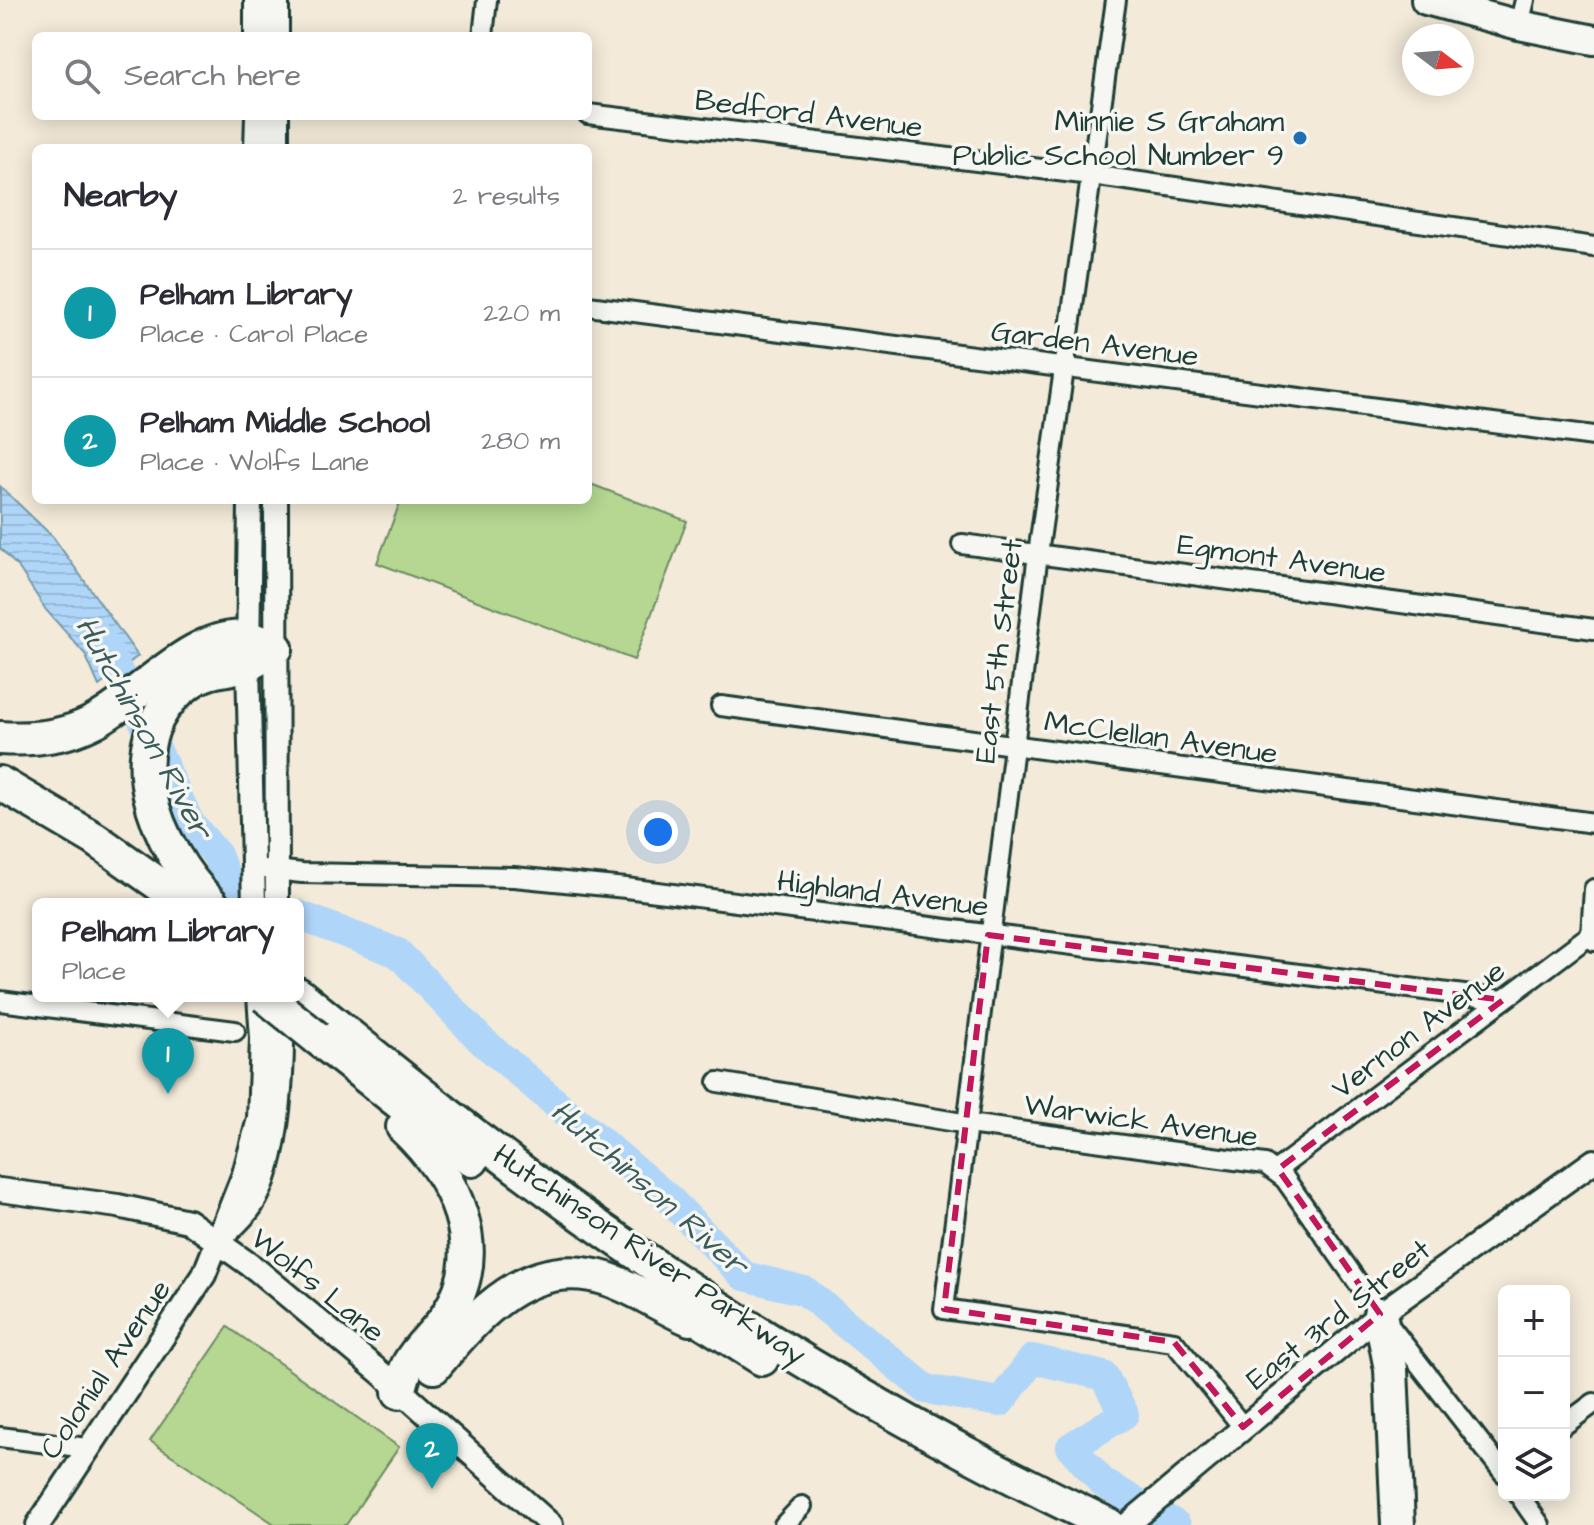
<!DOCTYPE html>
<html lang="en">
<head>
<meta charset="utf-8">
<style>
  body { margin:0; font-family:"Architects Daughter",sans-serif; background:#f7f7f7; color:#2b2b33 }
  .controls { position:absolute; right:24px; bottom:24px; display:grid; overflow:hidden; border-radius:12px; box-shadow:0 4px 20px #0003 }
  .controls button { width:72px; height:72px; display:grid; place-items:center; padding:0; border:0; border-bottom:2px solid #e1e1e2; background:#fff; color:#2b2b33; font:40px sans-serif }
  .compass { position:absolute; left:1402px; top:24px; width:72px; height:72px; border-radius:50%; background:#fff; box-shadow:0 4px 20px #0003; rotate:106deg }
  .you { position:absolute; left:658px; top:832px; width:28px; height:28px; margin:-20px; border:6px solid #fff; border-radius:50%; background:#1a73e8; box-shadow:0 0 0 12px #1a73e833 }
  .badge { display:grid; place-items:center; width:52px; height:52px; border-radius:50%; background:#d93025; color:#fff; font-size:26px; font-weight:700 }
  .pin { position:absolute; translate:-50% -66px; filter:drop-shadow(0 2px 4px #0008) }
  .pin::after { content:''; position:absolute; top:42px; width:28px; height:24px; background:inherit; clip-path:polygon(0 0,100% 0,50% 100%) }
  .popup { position:absolute; left:32px; top:898px; width:272px; height:104px; box-sizing:border-box; display:grid; place-content:center; border-radius:12px; background:#fff; filter:drop-shadow(0 2px 6px #0005); font-size:26px; white-space:nowrap; color:#7c7c81 }
  .popup b { font-size:30px; color:#2b2b33 }
  .popup::after { content:''; position:absolute; left:50%; top:100%; margin-left:-16px; border:16px solid transparent; border-top-color:#fff }
  .list { margin:0; padding:0; list-style:none }
  h2 { display:flex; justify-content:space-between; align-items:center; height:104px; margin:0; padding:0 32px; font-size:34px }
  h2 small { font-size:26px; font-weight:400; color:#7c7c81 }
  .list li { display:grid; grid-template-columns:52px 1fr auto; gap:24px; align-items:center; box-sizing:border-box; height:128px; padding:0 32px; border-top:2px solid #e1e1e2 }
  .list b { display:block; font-size:30px; white-space:nowrap }
  .list p { margin:0; font-size:26px; white-space:nowrap; color:#7c7c81 }
  .list em { font-size:26px; font-style:normal; color:#7c7c81 }
  .icon { flex:none; width:44px; height:44px; fill:none; stroke:currentColor; stroke-width:2; stroke-linecap:round; stroke-linejoin:round }
  .map { position:relative; flex:none; width:1594px; height:1525px; overflow:hidden }
  .search { position:absolute; background:#fff; box-shadow:0 4px 20px #0003; left:32px; top:32px; width:560px; height:88px; display:flex; align-items:center; gap:20px; box-sizing:border-box; padding:0 28px; border-radius:12px; color:#7c7c81; font-size:30px }
  .panel { position:absolute; background:#fff; box-shadow:0 4px 20px #0003; left:32px; top:144px; width:560px; height:360px; border-radius:12px }
  .map>svg:first-child { display:block }
</style>
</head>
<body>
<div class="map">
<svg width="1594" height="1525" viewBox="0 0 1594 1525">
  <defs>
    <pattern id="water-rules" width="6" height="5" patternUnits="userSpaceOnUse" patternTransform="scale(2)"><rect width="6" height="5" fill="#afd6f9"/><path d="M0 2.5h6" fill="none" stroke="#96b9d6"/></pattern>
  </defs>
  <rect width="100%" height="100%" fill="#f3ead9"/>
  <filter id="ink" filterUnits="userSpaceOnUse"><feTurbulence type="fractalNoise" baseFrequency=".0125" numOctaves="2"/><feDisplacementMap in="SourceGraphic" scale="16" xChannelSelector="R" yChannelSelector="G"/><feConvolveMatrix kernelMatrix="1 2 1 2 8 2 1 2 1" color-interpolation-filters="sRGB"/></filter>
  <g filter="url(#ink)">
    <!-- garden -->
    <g fill="#b5d791" stroke="#6a8a62" stroke-width="2">
      <path d="M588 483 687 521 634 660 377 563 401 500H588Z"/>
      <path d="M228 1327 399 1447 346 1525H276L150 1441Z"/>
    </g>
    <!-- water -->
    <path fill="url(#water-rules)" stroke="#7599aa" stroke-width="2" d="M0 486 53 537 138 656 99 686 85 654 46 610 19 568 0 548Z"/>
    <g fill="none" stroke-linecap="round" stroke-linejoin="round">
      <!-- river -->
      <g stroke="#afd6f9" stroke-width="30">
        <path d="M100 638 139 711 189 822 217 855 235 901 247 904"/>
        <path d="M298 915 398 953 481 1040 670 1200 744 1276 805 1291 926 1389 1000 1402 1033 1359 1104 1376 1124 1414 1071 1447 1103 1483 1176 1525"/>
      </g>
      <defs>
        <g id="minor">
          <path d="M1116 0 1038 554 944 1309 1174 1342 1243 1427"/>
          <path d="M1519 25 1525 0"/>
          <path d="M483 36 487 0"/>
          <path d="M588 114 1091 175 1594 247"/>
          <path d="M588 306 1594 436"/>
          <path d="M962 544 1594 629"/>
          <path d="M721 706 1594 823"/>
          <path d="M266 869 302 873 514 877 626 888 1503 1000"/>
          <path d="M1594 941 1591 934 1594 889"/>
          <path d="M0 1001 235 1031"/>
          <path d="M718 1082 968 1124 1265 1164 1285 1179 1380 1314 1504 1473"/>
          <path d="M1275 1171 1594 932"/>
          <path d="M1564 1425 1594 1403"/>
          <path d="M0 1437 87 1448"/>
          <path d="M1519 1495 1540 1525"/>
          <path d="M784 1525 802 1506"/>
        </g>
        <g id="tertiary">
          <path d="M256 0V36"/>
          <path d="M277 0V36"/>
          <path d="M256 148 257 116"/>
          <path d="M277 148V116"/>
          <path d="M250 500 248 664 254 904"/>
          <path d="M276 500 277 904"/>
          <path d="M0 1190 118 1206 188 1221 257 1270 382 1374 551 1525"/>
          <path d="M225 1234C234 1225 244 1216 251 1206 281 1162 284 1054 281 1002"/>
          <path d="M38 1525 204 1275 244 1174 259 1119 262 1038 259 996"/>
          <path d="M1127 1525 1380 1314 1594 1161"/>
        </g>
        <path id="primary" d="M1426 0 1519 25 1594 40"/>
        <g id="motorway">
          <path d="M0 738C31 740 63 737 91 723 137 701 192 631 247 638 256 639 267 644 276 648"/>
          <path d="M0 783 95 839 187 904"/>
          <path d="M212 904C156 848 109 740 190 682 209 668 229 671 249 664 258 660 267 653 276 648"/>
          <path d="M298 994C387 1066 476 1139 569 1206 738 1327 921 1436 1109 1525"/>
          <path d="M317 1038 472 1160"/>
          <path d="M673 1303 762 1359"/>
          <path d="M1380 1314 1391 1369 1398 1525"/>
          <path d="M434 1367C478 1314 529 1254 607 1279 635 1288 662 1307 690 1319"/>
          <path d="M399 1392C402 1383 404 1371 409 1363 419 1345 437 1332 448 1314 490 1248 455 1176 403 1127"/>
        </g>
      </defs>
      <!-- minor casing -->
      <use href="#minor" stroke="#1f3d34" stroke-width="24"/>
      <!-- tertiary casing -->
      <use href="#tertiary" stroke="#1f3d34" stroke-width="28"/>
      <!-- primary casing -->
      <use href="#primary" stroke="#1f3d34" stroke-width="34"/>
      <!-- motorway casing -->
      <use href="#motorway" stroke="#1f3d34" stroke-width="38"/>
      <!-- minor -->
      <use href="#minor" stroke="#f6f6f2" stroke-width="18"/>
      <!-- tertiary -->
      <use href="#tertiary" stroke="#f6f6f2" stroke-width="22"/>
      <!-- primary -->
      <use href="#primary" stroke="#f6f6f2" stroke-width="28"/>
      <!-- motorway -->
      <use href="#motorway" stroke="#f6f6f2" stroke-width="32"/>
      <defs>
        <path id="motorway-bridge" d="M265 996 317 1038"/>
      </defs>
      <!-- motorway-bridge casing -->
      <use href="#motorway-bridge" stroke="#1f3d34" stroke-width="38" stroke-linecap="butt"/>
      <!-- motorway-bridge -->
      <use href="#motorway-bridge" stroke="#f6f6f2" stroke-width="32"/>
    </g>
  </g>
  <!-- marked area -->
  <path fill="none" stroke="#c2185b" stroke-width="6" stroke-dasharray="16 10" stroke-linejoin="round" d="M988 935 1503 1000 1278 1169 1380 1314 1243 1427 1174 1342 944 1309Z"/>
  <!-- markers -->
  <circle fill="#1f6fb2" stroke="#f6f6f2" stroke-width="3" cx="1300" cy="138" r="8"/>
  <g text-anchor="middle" stroke-width="7" stroke-linejoin="round" paint-order="stroke">
    <!-- street labels -->
    <g font-size="30" fill="#1f3d34" stroke="#f6f6f2">
      <text transform="translate(809 113) rotate(7)" y="10">Bedford Avenue</text>
      <text transform="translate(1095 343) rotate(7)" y="10">Garden Avenue</text>
      <text transform="translate(1282 558) rotate(8)" y="10">Egmont Avenue</text>
      <text transform="translate(998 651) rotate(-83)" y="10">East 5th Street</text>
      <text transform="translate(1161 737) rotate(8)" y="10">McClellan Avenue</text>
      <text transform="translate(883 893) rotate(7)" y="10">Highland Avenue</text>
      <text transform="translate(1418 1029) rotate(-37)" y="10">Vernon Avenue</text>
      <text transform="translate(1141 1120) rotate(8)" y="10">Warwick Avenue</text>
      <text transform="translate(650 1254) rotate(34)" y="10">Hutchinson River Parkway</text>
      <text transform="translate(318 1285) rotate(39)" y="10">Wolfs Lane</text>
      <text transform="translate(1338 1314) rotate(-38)" y="10">East 3rd Street</text>
      <text transform="translate(105 1369) rotate(-56)" y="10">Colonial Avenue</text>
    </g>
    <!-- poi labels -->
    <g font-size="30" fill="#1f3d34" stroke="#f6f6f2" text-anchor="end">
      <text x="1284" y="131">Minnie S Graham<tspan x="1284" dy="34">Public School Number 9</tspan></text>
    </g>
    <!-- water labels -->
    <g font-size="32" font-style="italic" fill="#3c5c5b" stroke="#f6f6f2">
      <text transform="translate(145 727) rotate(61)" y="11">Hutchinson River</text>
      <text transform="translate(650 1187) rotate(41)" y="11">Hutchinson River</text>
    </g>
  </g>
</svg>
<div class="controls">
<button>+</button>
<button>−</button>
<button><svg class="icon" aria-label="layers" viewBox="0 0 24 24"><path d="M12 4l9 5-9 5-9-5zM3 14l9 5 9-5"/></svg></button>
</div>
<svg class="compass" viewBox="-18 -18 36 36"><path d="M0-13l5 13h-10z" fill="#e53935"/><path d="M0 13l5-13h-10z" fill="#7c7c81"/></svg>
<div class="you"></div>
<div class="pin badge" style="left:168px;top:1094px;background:#0f9aa8">1</div>
<div class="popup"><b>Pelham Library</b>Place</div>
<div class="pin badge" style="left:432px;top:1489px;background:#0f9aa8">2</div>
<div class="search"><svg class="icon" aria-label="search" viewBox="0 0 24 24"><circle cx="10" cy="10" r="6"/><path d="M15 15l6 6"/></svg>Search here</div>
<section class="panel">
<h2>Nearby<small>2 results</small></h2>
<ul class="list">
<li><span class="badge" style="background:#0f9aa8">1</span><div><b>Pelham Library</b><p>Place · Carol Place</p></div><em>220 m</em></li>
<li><span class="badge" style="background:#0f9aa8">2</span><div><b>Pelham Middle School</b><p>Place · Wolfs Lane</p></div><em>280 m</em></li>
</ul>
</section>
</div>
</body>
</html>
